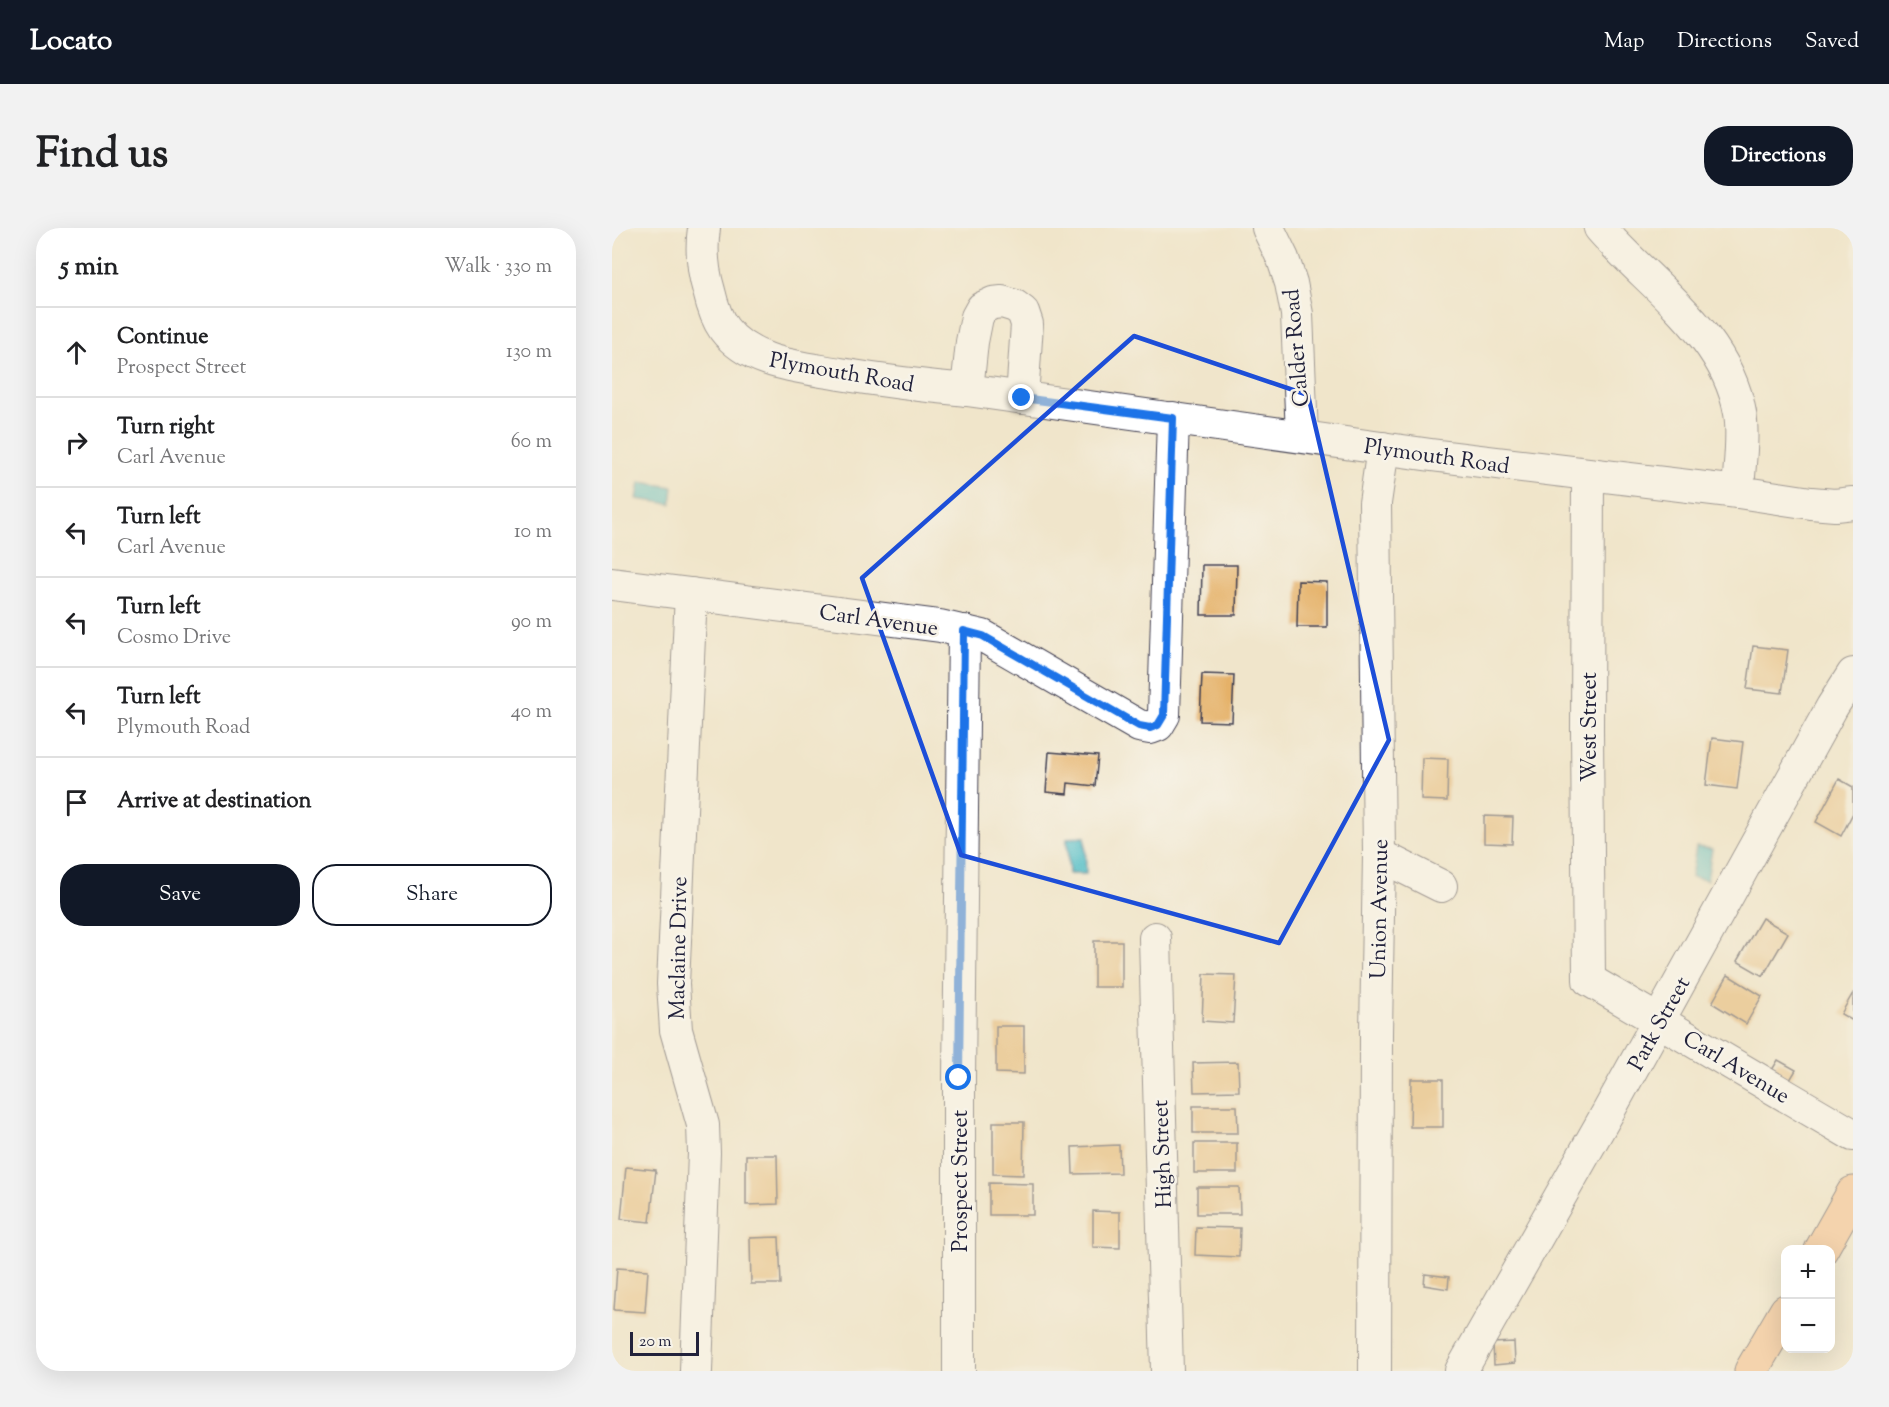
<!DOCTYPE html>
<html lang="en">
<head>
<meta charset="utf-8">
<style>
  body { margin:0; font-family:"Sorts Mill Goudy",serif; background:#f2f2f2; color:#202124 }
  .controls { position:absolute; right:18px; bottom:18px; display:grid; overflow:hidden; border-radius:12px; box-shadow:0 6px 24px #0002 }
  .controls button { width:54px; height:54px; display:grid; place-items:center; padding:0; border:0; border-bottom:2px solid #e0e0e0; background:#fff; color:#202124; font:30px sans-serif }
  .scale { position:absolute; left:18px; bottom:15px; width:69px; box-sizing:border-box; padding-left:6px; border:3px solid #22223b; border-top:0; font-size:16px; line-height:21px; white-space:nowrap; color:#22223b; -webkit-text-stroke:4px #f7f3e8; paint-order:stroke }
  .stop { position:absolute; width:18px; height:18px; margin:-14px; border:4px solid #1a73e8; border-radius:50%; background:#fff }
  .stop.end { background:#1a73e8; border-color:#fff; box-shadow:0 2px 6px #0008 }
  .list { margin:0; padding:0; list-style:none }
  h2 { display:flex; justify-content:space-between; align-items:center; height:78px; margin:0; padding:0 24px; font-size:26px }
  h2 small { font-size:20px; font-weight:400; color:#757577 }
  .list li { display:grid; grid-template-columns:39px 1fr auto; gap:18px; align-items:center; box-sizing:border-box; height:90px; padding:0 24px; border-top:2px solid #e0e0e0 }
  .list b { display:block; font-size:22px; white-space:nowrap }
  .list p { margin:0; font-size:20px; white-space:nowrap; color:#757577 }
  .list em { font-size:20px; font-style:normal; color:#757577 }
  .actions { display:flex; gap:12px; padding:18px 24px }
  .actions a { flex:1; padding:14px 0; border:2px solid #111827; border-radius:24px; text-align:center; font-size:21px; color:#111827 }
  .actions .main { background:#111827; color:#fff }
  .icon { flex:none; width:33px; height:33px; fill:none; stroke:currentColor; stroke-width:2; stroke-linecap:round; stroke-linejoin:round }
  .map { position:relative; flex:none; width:1241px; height:1143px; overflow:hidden; border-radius:24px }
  header { display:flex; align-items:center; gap:36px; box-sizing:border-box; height:84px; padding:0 30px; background:#111827; color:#fff }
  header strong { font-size:28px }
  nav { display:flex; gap:33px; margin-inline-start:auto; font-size:21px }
  .intro { display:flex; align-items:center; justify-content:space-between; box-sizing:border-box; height:144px; padding:0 36px }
  h1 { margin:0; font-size:42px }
  .button { padding:15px 27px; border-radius:24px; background:#111827; color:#fff; font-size:21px; font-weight:700 }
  main { display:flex; gap:36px; padding:0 36px }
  aside { flex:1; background:#fff; border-radius:24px; box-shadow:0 6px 24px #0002 }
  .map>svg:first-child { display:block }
</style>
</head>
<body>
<header>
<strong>Locato</strong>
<nav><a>Map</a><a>Directions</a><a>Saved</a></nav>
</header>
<div class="intro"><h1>Find us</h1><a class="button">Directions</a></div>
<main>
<aside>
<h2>5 min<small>Walk · 330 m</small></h2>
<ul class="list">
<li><svg class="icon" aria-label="ahead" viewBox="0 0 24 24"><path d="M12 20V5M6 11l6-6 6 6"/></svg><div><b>Continue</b><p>Prospect Street</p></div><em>130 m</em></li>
<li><svg class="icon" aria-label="right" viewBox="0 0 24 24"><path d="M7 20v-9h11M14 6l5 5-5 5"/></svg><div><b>Turn right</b><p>Carl Avenue</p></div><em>60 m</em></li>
<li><svg class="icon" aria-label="left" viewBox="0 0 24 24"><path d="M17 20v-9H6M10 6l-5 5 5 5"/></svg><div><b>Turn left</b><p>Carl Avenue</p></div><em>10 m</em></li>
<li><svg class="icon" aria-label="left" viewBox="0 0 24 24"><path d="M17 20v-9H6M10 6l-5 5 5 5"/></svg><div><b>Turn left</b><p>Cosmo Drive</p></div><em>90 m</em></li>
<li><svg class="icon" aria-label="left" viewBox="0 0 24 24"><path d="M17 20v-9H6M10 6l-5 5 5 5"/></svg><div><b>Turn left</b><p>Plymouth Road</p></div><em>40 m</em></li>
<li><svg class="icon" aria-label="arrive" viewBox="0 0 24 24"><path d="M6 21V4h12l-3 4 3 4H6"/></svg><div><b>Arrive at destination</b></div></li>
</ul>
<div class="actions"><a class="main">Save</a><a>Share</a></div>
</aside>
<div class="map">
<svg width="1241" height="1143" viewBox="0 0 1241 1143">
  <rect width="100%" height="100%" fill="#f7f3e8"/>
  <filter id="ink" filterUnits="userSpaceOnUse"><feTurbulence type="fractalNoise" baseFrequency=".0167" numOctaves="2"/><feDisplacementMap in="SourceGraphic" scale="12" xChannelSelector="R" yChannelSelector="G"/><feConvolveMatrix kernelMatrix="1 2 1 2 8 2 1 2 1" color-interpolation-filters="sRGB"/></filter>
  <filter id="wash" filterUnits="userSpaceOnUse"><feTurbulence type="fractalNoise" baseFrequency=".008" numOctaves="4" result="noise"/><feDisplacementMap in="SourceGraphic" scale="24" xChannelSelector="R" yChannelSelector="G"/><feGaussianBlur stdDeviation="1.35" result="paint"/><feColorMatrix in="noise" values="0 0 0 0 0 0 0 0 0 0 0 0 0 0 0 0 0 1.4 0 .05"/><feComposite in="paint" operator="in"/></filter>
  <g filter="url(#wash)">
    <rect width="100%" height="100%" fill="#f0e5cb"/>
    <!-- water -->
    <g fill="#4cbbc5" stroke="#376e80" stroke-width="1.5">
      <path d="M28 254 61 259 59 276 25 271Z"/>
      <path d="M473 609 474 646H457L455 610Z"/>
      <path d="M1084 619 1100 621 1095 652 1079 649Z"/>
    </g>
    <g id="blocks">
      <!-- building -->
      <g fill="#e5b167">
        <path d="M590 337H625L624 387H589Z"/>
        <path d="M686 353 715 354V399H685Z"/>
        <path d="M1141 418 1176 422 1170 465 1135 461Z"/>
        <path d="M590 446 622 447 620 494 588 493Z"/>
        <path d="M1100 510 1131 514 1125 561 1094 557Z"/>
        <path d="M437 524 486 528 483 558 456 555 455 566 434 564Z"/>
        <path d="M810 530 836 531 835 573 809 572Z"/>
        <path d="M1227 551 1241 559V585L1229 608 1204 594Z"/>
        <path d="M872 588 901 589 900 616 872 615Z"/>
        <path d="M1150 690 1176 705 1151 748 1125 733Z"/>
        <rect x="482" y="713" width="28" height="46"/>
        <path d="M592 746 624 747 621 795 590 793Z"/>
        <path d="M1116 747 1150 768 1134 796 1100 775Z"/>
        <path d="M1241 765V793L1229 786Z"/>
        <path d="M384 798H412V846L384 845Z"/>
        <path d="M1166 832 1184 842 1178 852 1160 842Z"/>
        <path d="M626 834 627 863 582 864 581 835Z"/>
        <path d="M799 851H831V899H798Z"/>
        <path d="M581 878H625L626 905H581Z"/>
        <path d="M381 894H412L411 947 381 946Z"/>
        <rect x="582" y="915" width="43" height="30"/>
        <path d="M507 917 508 945 461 946 460 919Z"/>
        <path d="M134 927H165L166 976 134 977Z"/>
        <path d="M14 939 44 942 38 994 9 991Z"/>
        <path d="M377 955 421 956V987H377Z"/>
        <path d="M585 959H627L628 986H585Z"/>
        <path d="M481 983 508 984V1020L481 1019Z"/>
        <path d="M584 999 628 1000 627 1029 583 1027Z"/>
        <path d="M167 1009 169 1056H139L138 1010Z"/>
        <path d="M5 1040 36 1042 33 1084 2 1082Z"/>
        <path d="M813 1046 837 1049 836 1061 812 1057Z"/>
        <path d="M902 1114 903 1135 882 1137 881 1115Z"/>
      </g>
    </g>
  </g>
  <g filter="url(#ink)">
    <use href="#blocks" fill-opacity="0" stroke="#413f51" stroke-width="1.5"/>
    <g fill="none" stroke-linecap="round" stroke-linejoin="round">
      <defs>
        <g id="minor">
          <path d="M92 0C89 21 91 43 97 63 100 76 104 90 112 101 138 136 189 139 228 146 270 153 312 158 355 162L819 227 1126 264 1199 275 1223 277 1241 275"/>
          <path d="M656 0 671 31 679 55 685 86 690 208"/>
          <path d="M988 0C1038 58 1114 105 1128 185 1132 209 1127 239 1126 264"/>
          <path d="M355 162 360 114 365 89 370 80 381 75 390 74 403 78 411 84 415 96 410 170"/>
          <path d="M976 247 975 502 977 752 1241 907"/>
          <path d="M0 356 328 398 371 408 527 498 538 500 546 497 552 487 561 190"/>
          <path d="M79 366 61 756 64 802 91 897 92 925 84 1143"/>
          <path d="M767 627 829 658"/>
          <path d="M543 710 555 1143"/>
          <path d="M347 1143V850L352 403"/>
          <path d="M763 1143 764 805 767 627 763 275 771 220"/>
          <path d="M849 1143 995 886 1220 479 1241 446"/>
        </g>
        <g id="major">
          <path d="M1209 1022 1241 965"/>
          <path d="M1139 1143 1174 1083"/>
        </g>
      </defs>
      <!-- minor casing -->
      <use href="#minor" stroke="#413f51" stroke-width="34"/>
      <!-- major casing -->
      <use href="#major" stroke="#413f51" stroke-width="35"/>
      <!-- minor -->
      <use href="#minor" stroke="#fff" stroke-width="32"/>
      <!-- major -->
      <use href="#major" stroke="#f8bd89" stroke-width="33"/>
    </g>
  </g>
  <g fill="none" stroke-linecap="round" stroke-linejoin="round" filter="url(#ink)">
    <!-- route -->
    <path stroke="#1a73e8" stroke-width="8" d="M347 850 352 403 371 408 527 498 538 500 546 497 552 487 561 190 410 170"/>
  </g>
  <!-- marked area -->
  <path d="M0 0H1241V1143H0ZM522 108 696 167 777 512 667 715 349 627 250 350Z" fill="#f0e5cb" fill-opacity=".55" fill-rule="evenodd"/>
  <path fill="none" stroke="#1d4ed8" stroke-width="4.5" stroke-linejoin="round" d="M522 108 696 167 777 512 667 715 349 627 250 350Z"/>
  <g text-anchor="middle" stroke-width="5" stroke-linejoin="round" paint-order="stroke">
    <!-- street labels -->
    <g font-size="22" fill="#22223b" stroke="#f7f3e8">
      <text transform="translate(683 120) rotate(-95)" y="8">Calder Road</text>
      <text transform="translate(230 143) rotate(10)" y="8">Plymouth Road</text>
      <text transform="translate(825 227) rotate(8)" y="8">Plymouth Road</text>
      <text transform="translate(267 391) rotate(8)" y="8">Carl Avenue</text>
      <text transform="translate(976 499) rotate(-90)" y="8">West Street</text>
      <text transform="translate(766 681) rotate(-89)" y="8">Union Avenue</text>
      <text transform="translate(65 720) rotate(-89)" y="8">Maclaine Drive</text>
      <text transform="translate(1046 795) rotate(-61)" y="8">Park Street</text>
      <text transform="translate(1125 838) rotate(31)" y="8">Carl Avenue</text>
      <text transform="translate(549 926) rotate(-92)" y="8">High Street</text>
      <text transform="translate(347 953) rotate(-90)" y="8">Prospect Street</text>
    </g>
  </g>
</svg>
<div class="controls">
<button>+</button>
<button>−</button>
</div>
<div class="scale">20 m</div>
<div class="stop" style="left:347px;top:850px"></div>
<div class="stop end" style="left:410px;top:170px"></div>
</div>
</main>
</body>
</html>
